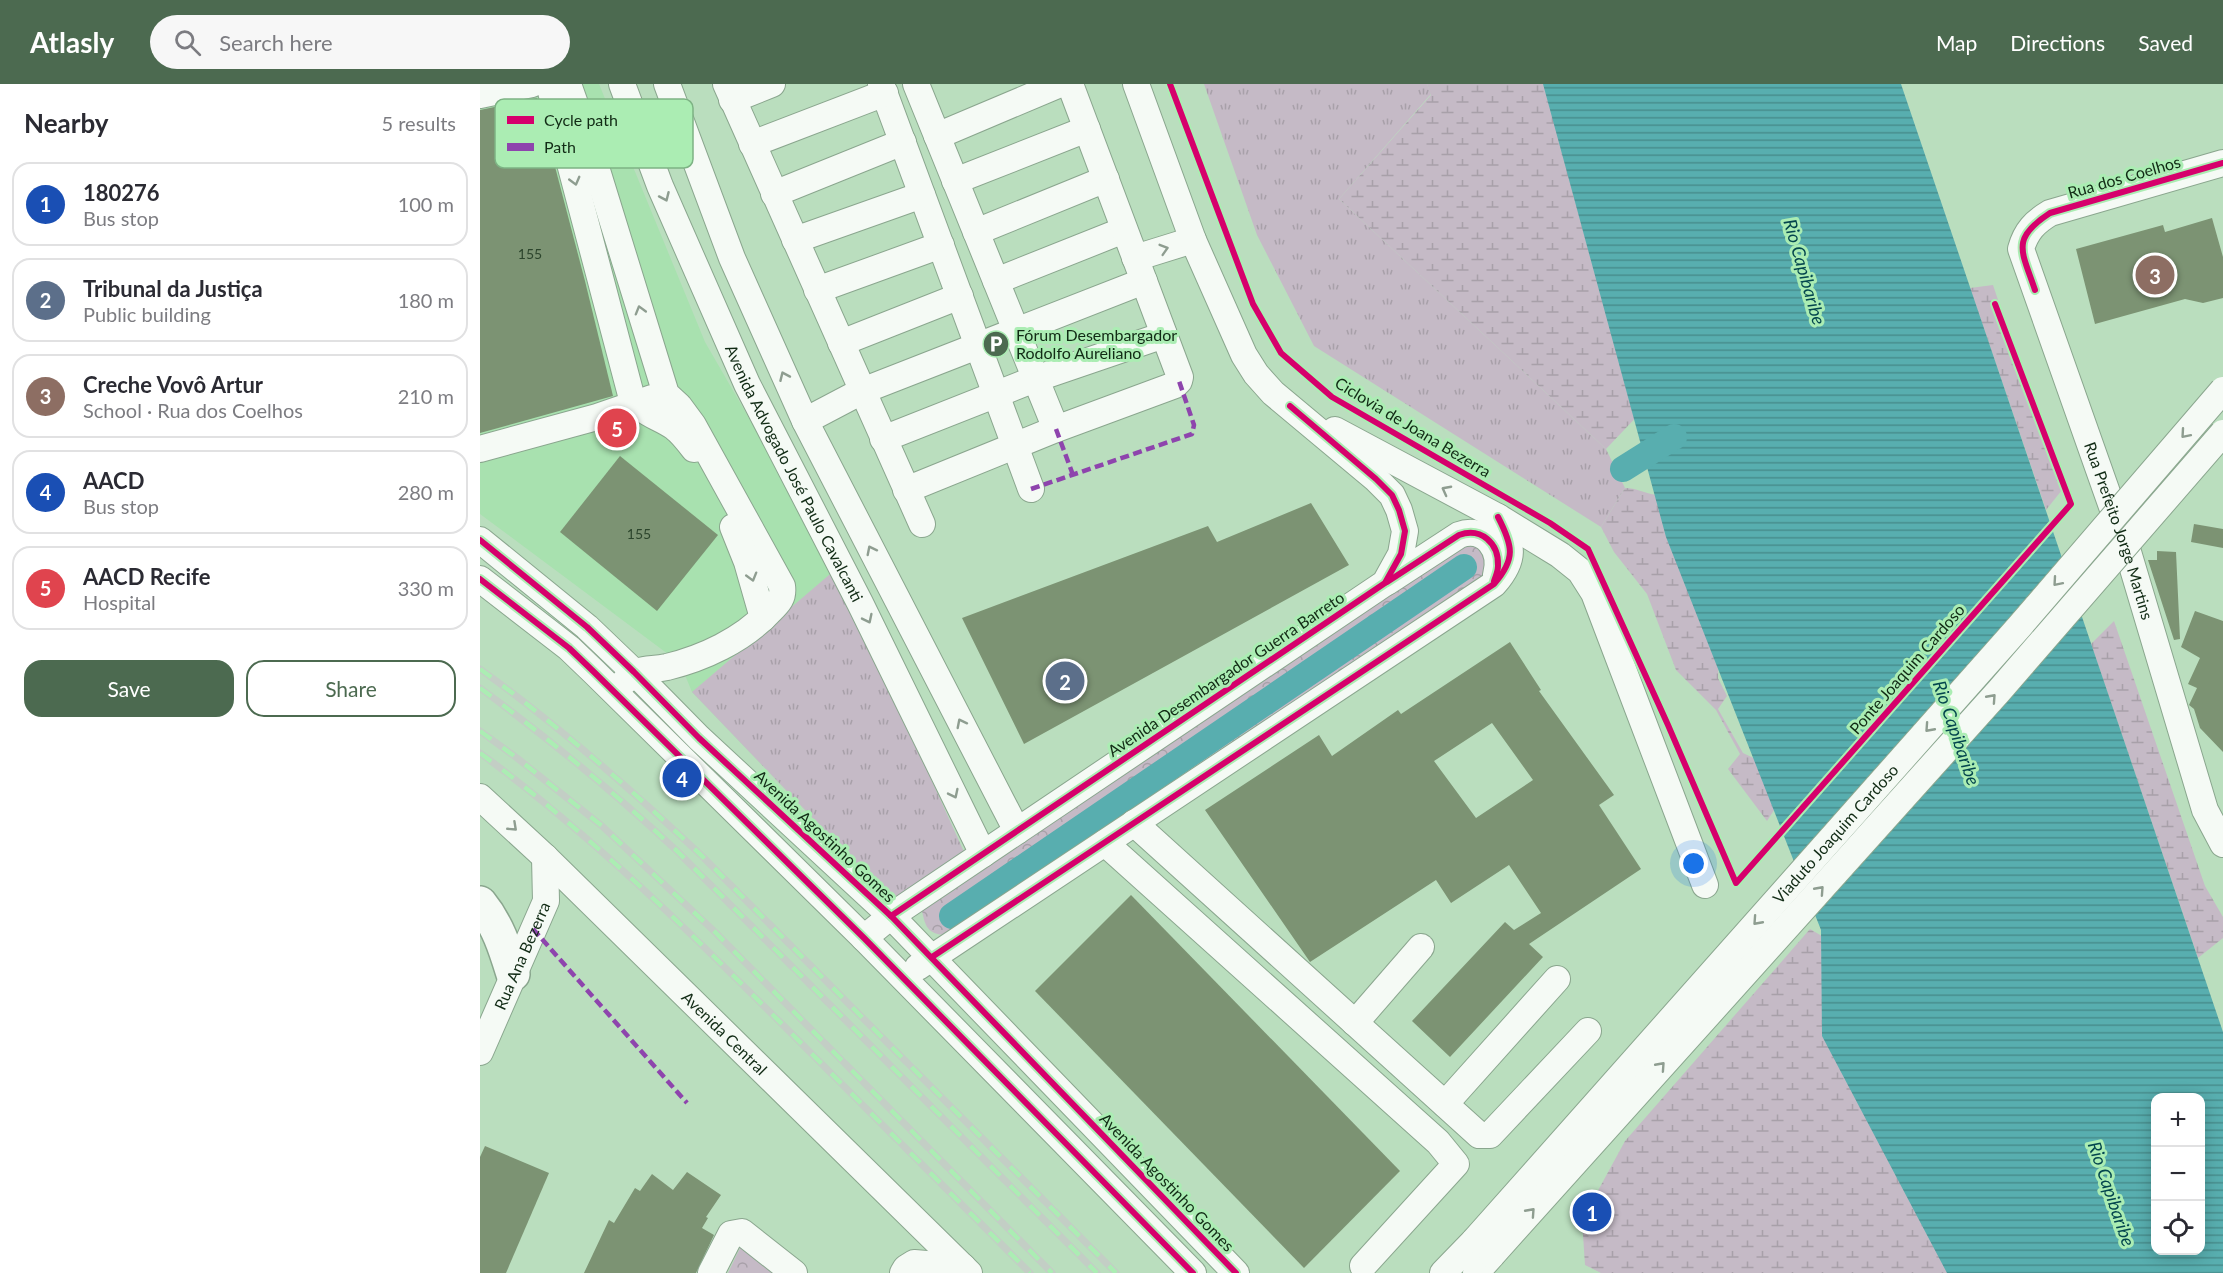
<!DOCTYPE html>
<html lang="en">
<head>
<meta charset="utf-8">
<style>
  body { margin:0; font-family:Lato,sans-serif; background:#f7f7f7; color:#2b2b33 }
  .controls { position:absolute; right:18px; bottom:18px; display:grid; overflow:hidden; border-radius:12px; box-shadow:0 3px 15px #0003 }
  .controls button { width:54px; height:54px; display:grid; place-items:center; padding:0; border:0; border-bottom:2px solid #e1e1e2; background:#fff; color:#2b2b33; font:30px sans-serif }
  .you { position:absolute; left:1214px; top:780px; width:21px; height:21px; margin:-15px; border:4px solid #fff; border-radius:50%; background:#1a73e8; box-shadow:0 0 0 9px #1a73e833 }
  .badge { display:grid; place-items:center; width:39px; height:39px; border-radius:50%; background:#4c6a50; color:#fff; font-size:20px; font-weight:700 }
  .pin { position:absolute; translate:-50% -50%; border:3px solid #fff; box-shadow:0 2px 6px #0006 }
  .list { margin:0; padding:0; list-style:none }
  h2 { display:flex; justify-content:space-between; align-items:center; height:78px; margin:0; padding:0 24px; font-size:26px }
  h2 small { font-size:20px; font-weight:400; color:#7c7c81 }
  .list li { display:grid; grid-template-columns:39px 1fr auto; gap:18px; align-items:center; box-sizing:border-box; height:84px; margin:0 12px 12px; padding:0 12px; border:2px solid #e1e1e2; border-radius:18px }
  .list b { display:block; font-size:22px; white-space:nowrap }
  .list p { margin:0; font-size:20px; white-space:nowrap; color:#7c7c81 }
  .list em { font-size:20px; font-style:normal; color:#7c7c81 }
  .actions { display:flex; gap:12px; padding:18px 24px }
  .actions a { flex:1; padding:14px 0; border:2px solid #4c6a50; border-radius:18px; text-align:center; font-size:21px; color:#4c6a50 }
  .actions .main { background:#4c6a50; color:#fff }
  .icon { flex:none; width:33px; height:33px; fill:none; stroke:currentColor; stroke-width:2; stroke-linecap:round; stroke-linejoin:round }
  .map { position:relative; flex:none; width:1743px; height:1189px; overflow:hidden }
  header { display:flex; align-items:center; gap:36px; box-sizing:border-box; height:84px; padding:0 30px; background:#4c6a50; color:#fff }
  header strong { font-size:28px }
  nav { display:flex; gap:33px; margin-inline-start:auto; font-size:21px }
  .search { width:420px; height:54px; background:#f7f7f7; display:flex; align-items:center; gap:15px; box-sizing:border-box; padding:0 21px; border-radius:33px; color:#7c7c81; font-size:22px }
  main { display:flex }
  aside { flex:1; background:#fff }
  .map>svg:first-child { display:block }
</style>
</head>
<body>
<header>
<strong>Atlasly</strong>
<div class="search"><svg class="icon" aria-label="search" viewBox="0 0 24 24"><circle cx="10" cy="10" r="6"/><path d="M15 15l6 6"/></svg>Search here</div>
<nav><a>Map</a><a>Directions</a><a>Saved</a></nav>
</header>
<main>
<aside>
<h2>Nearby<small>5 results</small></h2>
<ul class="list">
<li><span class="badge" style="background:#1a4fb4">1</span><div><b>180276</b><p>Bus stop</p></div><em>100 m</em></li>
<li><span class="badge" style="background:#5c6f8a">2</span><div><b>Tribunal da Justiça</b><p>Public building</p></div><em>180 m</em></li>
<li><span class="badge" style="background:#8d6e63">3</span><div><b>Creche Vovô Artur</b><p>School · Rua dos Coelhos</p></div><em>210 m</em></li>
<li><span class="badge" style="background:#1a4fb4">4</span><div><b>AACD</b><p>Bus stop</p></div><em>280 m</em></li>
<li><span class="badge" style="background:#e0444e">5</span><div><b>AACD Recife</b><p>Hospital</p></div><em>330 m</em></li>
</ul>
<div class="actions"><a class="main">Save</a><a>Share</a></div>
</aside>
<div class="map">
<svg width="1743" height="1189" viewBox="0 0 1743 1189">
  <defs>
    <pattern id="grass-tufts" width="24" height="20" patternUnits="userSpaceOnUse" patternTransform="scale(1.5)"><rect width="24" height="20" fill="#c5bac6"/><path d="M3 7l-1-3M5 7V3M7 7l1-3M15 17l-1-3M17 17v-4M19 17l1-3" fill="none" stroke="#a8a0a9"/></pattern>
    <pattern id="wetland-marsh" width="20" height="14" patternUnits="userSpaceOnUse" patternTransform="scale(1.5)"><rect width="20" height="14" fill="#c5bac6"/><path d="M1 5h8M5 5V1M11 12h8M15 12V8" fill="none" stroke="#a8a0a9"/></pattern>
    <pattern id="park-crowns" width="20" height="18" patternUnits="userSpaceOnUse" patternTransform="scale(1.5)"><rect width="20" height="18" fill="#c5bac6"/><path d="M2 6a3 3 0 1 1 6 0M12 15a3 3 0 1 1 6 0" fill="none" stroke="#a8a0a9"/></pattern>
    <pattern id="water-rules" width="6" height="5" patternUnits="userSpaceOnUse" patternTransform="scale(1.5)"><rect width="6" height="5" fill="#58aeaf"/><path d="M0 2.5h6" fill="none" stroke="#478e8d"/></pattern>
  </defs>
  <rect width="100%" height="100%" fill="#badebe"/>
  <!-- built -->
  <path fill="#a8e1af" d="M0 0H119L225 258 356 485 416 821 212 608 200 579 0 430Z"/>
  <!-- grass -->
  <g fill="url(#grass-tufts)">
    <path d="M724 0H947L951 10 859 115 1126 365 1145 404 1121 443 834 262 777 151Z"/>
    <path d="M356 485 485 770 416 821 212 608Z"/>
  </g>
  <!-- wetland -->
  <g fill="url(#wetland-marsh)">
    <path d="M947 0H1083L1163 326 1126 365 859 115 951 11Z"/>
    <path d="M1513 201 1582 406 1566 426 1490 204Z"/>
    <path d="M1145 404C1158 404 1167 411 1180 411L1239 569 1238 594 1247 612 1238 625 1263 669 1282 678 1298 720 1287 737 1248 685 1260 670 1236 626 1196 586 1167 510 1134 468 1121 443Z"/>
    <path d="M1634 537 1725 802 1743 833V854L1718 874 1611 560Z"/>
    <path d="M1330 845 1347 855 1489 1189H1121L1105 1181 1102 1136 1145 1057Z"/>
  </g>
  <!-- park -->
  <g fill="url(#park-crowns)">
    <path d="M990 458 1000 464 1006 479V495L474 852C448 850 446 848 441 822L974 460Z"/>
    <path d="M261 1162 294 1189H248Z"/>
  </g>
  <!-- water -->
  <path fill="url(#water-rules)" fill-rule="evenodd" d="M1063 0H1421L1743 948V1189H1467L1342 952 1341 846 1186 453ZM1676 1014H1720V1166H1676Z"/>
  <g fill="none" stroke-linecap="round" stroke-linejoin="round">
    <!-- canal -->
    <g stroke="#58aeaf" stroke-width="26">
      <path d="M1143 385 1194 353"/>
      <path d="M472 832 984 483"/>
    </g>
  </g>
  <!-- building -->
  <g fill="#7c9373" fill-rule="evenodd">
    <path d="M57 14 105 197 133 312 0 349V26Z"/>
    <path d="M1732 134 1743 173V214L1723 219 1705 215 1615 240 1596 165 1683 141 1685 148Z"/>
    <path d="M140 372 238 451 177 527 80 448Z"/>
    <path d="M831 419 869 481 544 660 482 534 728 442 737 458Z"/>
    <path d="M1714 440 1743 445V464L1711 458Z"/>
    <path d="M1677 467 1696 468 1700 555 1694 556 1668 476H1677Z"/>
    <path d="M1715 527 1743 537V668L1720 644 1714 625 1709 621 1717 604 1708 600 1720 574 1701 563Z"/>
    <path d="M1030 558 1061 606 1059 607 1134 711 1119 721 1161 785 1049 860 1063 873 970 973 932 937 1025 838 1034 846 1061 829 1029 781 971 819 956 796 830 878 725 726 839 651 852 672 918 626 921 630ZM1012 639 1053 696 996 734 954 677Z"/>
    <path d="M651 811 920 1087 824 1184 555 907Z"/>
    <path d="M5 1062 69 1089 26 1189H0V1073Z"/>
    <path d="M207 1088 241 1111 226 1133 228 1134 222 1144 234 1151 216 1189H104L129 1136 134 1139 155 1104 160 1107 172 1090 193 1106Z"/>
  </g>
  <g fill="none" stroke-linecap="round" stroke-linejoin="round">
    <defs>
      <g id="minor">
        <path d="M69 0 151 311C164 332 175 330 194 343 202 349 208 357 214 365"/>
        <path d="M88 0 107 54 186 310 199 322 213 341 302 502C304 515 297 520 288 529 262 556 224 574 187 583 167 587 160 582 145 597"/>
        <path id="s1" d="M142 0 180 102 267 300 380 519 503 770"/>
        <path d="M187 0 252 174 325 337 537 747"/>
        <path d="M246 0 442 440"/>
        <path d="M401 0 551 405"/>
        <path d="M436 0 576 345"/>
        <path d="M0 11 52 0"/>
        <path d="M252 16 292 0"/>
        <path d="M457 52 580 0"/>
        <path d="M272 60 405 9"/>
        <path id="s2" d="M1743 79 1570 129C1555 138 1546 147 1541 165L1648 468 1725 726 1743 760"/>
        <path d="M475 97 607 45"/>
        <path d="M294 110 423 58"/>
        <path d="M496 148 626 95"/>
        <path d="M315 156 442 111"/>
        <path d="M655 174 713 156"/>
        <path d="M516 197 644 146"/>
        <path d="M337 206 461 161"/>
        <path d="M361 259 480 212"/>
        <path d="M325 337 382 307 664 197"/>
        <path d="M855 346 1018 433 1080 471 1100 487 1114 509 1225 801"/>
        <path d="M403 355 555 295 684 251"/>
        <path d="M0 365 117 333 172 314"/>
        <path d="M426 406 576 345 695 301 699 297 700 293 590 0"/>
        <path d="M253 443 267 478 283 534"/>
        <path d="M0 456 107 543 154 588 219 654 411 832 756 1189"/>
        <path d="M0 495 89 564 114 588 384 854 713 1189"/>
        <path d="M907 498 979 451C1005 441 1023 466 1016 491"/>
        <path id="s3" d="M0 713 65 773 489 1189"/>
        <path d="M654 739 999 1051H1010L1108 947"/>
        <path d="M625 759 958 1058 976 1080 883 1182"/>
        <path d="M384 854 411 832 905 499 921 470 925 447 919 426 912 411 896 395 793 309 776 290 764 271 713 156 656 0"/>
        <path d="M438 883 1014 500C1036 475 1033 462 1018 433"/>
        <path d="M875 939 941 863"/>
        <path id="s4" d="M0 968 66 817 65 773"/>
        <path d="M965 1020 1077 895"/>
        <path d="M231 1189 251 1150 262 1148 314 1189"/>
        <path d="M423 1189 426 1184 434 1179 483 1183"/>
        <path d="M963 1189 995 1156"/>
        <path d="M996 1189 1012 1171"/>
      </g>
      <path id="highway" d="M0 819C18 841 25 864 33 890"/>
    </defs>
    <!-- minor casing -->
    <use href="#minor" stroke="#8aa68e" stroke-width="28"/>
    <!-- highway casing -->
    <use href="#highway" stroke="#8aa68e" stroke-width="36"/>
    <!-- minor -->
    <use href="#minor" stroke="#f5faf5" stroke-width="26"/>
    <!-- highway -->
    <use href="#highway" stroke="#f5faf5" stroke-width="33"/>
    <defs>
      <g id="rail">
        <path d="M0 585C79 642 152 706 222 772L636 1189"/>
        <path d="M0 604C69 655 134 708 197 767L617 1189"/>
        <path d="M0 647 37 674 122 742 235 848 572 1189"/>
        <path d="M0 669C112 751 212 850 310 948 390 1028 470 1109 550 1189"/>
      </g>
    </defs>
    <!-- rail casing -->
    <use href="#rail" stroke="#c3cec5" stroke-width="7"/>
    <!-- rail -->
    <use href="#rail" stroke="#abedb3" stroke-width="4.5" stroke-dasharray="14" stroke-linecap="butt"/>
    <defs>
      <g id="minor-bridge">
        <path id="s5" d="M995 1156 1539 543 1743 306"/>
        <path d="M1012 1171 1519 607 1743 349"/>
      </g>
    </defs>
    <!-- minor-bridge casing -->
    <use href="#minor-bridge" stroke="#8aa68e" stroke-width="28" stroke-linecap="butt"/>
    <!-- minor-bridge -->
    <use href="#minor-bridge" stroke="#f5faf5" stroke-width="26"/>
    <!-- quiet -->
    <g stroke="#8e44ad" stroke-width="4.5" stroke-dasharray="9 4.5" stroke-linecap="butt">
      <path d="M576 345 593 391"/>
      <path d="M551 405 712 350 714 341 699 297"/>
      <path d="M53 845 207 1019"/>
    </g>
    <defs>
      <g id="cycleway">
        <path d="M690 0 773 220 801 269 852 313 1070 439 1108 465 1188 641 1256 799 1591 420 1515 220"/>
        <path d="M1555 206C1542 167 1530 155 1570 129L1743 79"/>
        <path d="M0 456 107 543 154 588 219 654 411 832 756 1189"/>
        <path d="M0 495 89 564 114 588 384 854 713 1189"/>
        <path d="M907 498 979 451C1001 443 1019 459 1018 482 1018 487 1016 492 1014 497"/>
        <path d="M411 832 905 499 921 470 925 447 919 426 912 411 896 395 810 322"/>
        <path d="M452 873 1014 500C1036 475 1033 462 1018 433"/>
      </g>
    </defs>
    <!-- cycleway casing -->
    <use href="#cycleway" stroke="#abedb3" stroke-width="10"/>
    <!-- cycleway -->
    <use href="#cycleway" stroke="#d6006c" stroke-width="6"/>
  </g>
  <!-- one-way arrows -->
  <defs><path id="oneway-chevron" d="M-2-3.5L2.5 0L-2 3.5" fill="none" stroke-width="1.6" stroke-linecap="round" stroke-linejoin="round" transform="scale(1.5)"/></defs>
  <g stroke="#8e9d90">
    <use href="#oneway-chevron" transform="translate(95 97) rotate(75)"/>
    <use href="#oneway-chevron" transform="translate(185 113) rotate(66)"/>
    <use href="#oneway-chevron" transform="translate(684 165) rotate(-17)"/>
    <use href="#oneway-chevron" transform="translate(160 226) rotate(-106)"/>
    <use href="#oneway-chevron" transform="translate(304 292) rotate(-114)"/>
    <use href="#oneway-chevron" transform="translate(1705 350) rotate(131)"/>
    <use href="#oneway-chevron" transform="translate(966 406) rotate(-152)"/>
    <use href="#oneway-chevron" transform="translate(391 466) rotate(-117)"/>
    <use href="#oneway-chevron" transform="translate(272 493) rotate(74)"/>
    <use href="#oneway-chevron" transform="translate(1577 498) rotate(131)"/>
    <use href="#oneway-chevron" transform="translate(388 535) rotate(64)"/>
    <use href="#oneway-chevron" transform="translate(1512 614) rotate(-48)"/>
    <use href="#oneway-chevron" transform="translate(481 639) rotate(-117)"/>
    <use href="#oneway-chevron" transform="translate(1449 644) rotate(132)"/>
    <use href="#oneway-chevron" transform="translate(474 710) rotate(64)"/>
    <use href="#oneway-chevron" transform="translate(33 743) rotate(43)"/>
    <use href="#oneway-chevron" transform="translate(1340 806) rotate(-48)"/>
    <use href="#oneway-chevron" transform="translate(1277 837) rotate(132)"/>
    <use href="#oneway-chevron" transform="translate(1181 982) rotate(-48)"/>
    <use href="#oneway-chevron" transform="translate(1051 1128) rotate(-48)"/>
  </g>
  <!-- icons -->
  <defs>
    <symbol id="parking-disc" viewBox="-11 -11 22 22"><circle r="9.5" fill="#4c6a50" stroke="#abedb3"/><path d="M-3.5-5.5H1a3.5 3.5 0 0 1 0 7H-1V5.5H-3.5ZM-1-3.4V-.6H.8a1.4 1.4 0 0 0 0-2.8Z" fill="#fff"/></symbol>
  </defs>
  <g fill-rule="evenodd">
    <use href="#parking-disc" x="501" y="245" width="30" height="30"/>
  </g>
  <g text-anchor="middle" stroke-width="6" stroke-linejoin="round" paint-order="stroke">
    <!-- number labels -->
    <g font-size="14" fill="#2c452c">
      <text x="50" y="175">155</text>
      <text x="159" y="455">155</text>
    </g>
    <!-- street labels -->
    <g font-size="16" fill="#112b15" stroke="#abedb3">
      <text transform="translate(1644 93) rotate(-16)" y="6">Rua dos Coelhos</text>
      <text transform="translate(933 343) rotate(31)" y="6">Ciclovia de Joana Bezerra</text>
      <text dy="6" stroke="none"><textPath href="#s1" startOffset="426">Avenida Advogado José Paulo Cavalcanti</textPath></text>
      <text dy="6" stroke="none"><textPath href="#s2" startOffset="526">Rua Prefeito Jorge Martins</textPath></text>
      <text transform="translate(1427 585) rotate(-49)" y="6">Ponte Joaquim Cardoso</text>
      <text transform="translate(746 590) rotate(-34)" y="6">Avenida Desembargador Guerra Barreto</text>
      <text dy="6" stroke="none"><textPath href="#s5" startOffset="543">Viaduto Joaquim Cardoso</textPath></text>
      <text transform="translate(345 752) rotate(43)" y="6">Avenida Agostinho Gomes</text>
      <text dy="6" stroke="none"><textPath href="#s4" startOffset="105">Rua Ana Bezerra</textPath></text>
      <text dy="6" stroke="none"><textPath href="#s3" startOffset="340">Avenida Central</textPath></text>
      <text transform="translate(687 1098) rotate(46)" y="6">Avenida Agostinho Gomes</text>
    </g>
    <!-- poi labels -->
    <g font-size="16" fill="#112b15" stroke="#abedb3" text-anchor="start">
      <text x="536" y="257">Fórum Desembargador<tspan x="536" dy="18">Rodolfo Aureliano</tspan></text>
    </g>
    <!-- water labels -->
    <g font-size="18" font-style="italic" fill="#04464e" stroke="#abedb3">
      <text transform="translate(1324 188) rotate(74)" y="6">Rio Capibaribe</text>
      <text transform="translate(1476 649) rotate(71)" y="6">Rio Capibaribe</text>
      <text transform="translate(1631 1110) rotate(71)" y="6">Rio Capibaribe</text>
    </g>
  </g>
  <!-- legend -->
  <rect x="15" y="15" width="198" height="69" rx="9" fill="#abedb3" stroke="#7db384" stroke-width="1.5"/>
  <rect x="27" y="32" width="27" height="8" fill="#d6006c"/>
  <rect x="27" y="59" width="27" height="8" fill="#8e44ad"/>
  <g font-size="16" fill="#112b15">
    <text x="64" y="42">Cycle path</text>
    <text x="64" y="69">Path</text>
  </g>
</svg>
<div class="controls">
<button>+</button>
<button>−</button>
<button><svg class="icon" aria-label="locate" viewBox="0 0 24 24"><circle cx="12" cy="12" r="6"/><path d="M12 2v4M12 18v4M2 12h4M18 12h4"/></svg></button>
</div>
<div class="you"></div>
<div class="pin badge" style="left:1112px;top:1128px;background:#1a4fb4">1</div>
<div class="pin badge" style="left:585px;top:597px;background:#5c6f8a">2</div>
<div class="pin badge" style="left:1675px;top:191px;background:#8d6e63">3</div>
<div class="pin badge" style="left:202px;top:694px;background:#1a4fb4">4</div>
<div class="pin badge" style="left:137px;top:344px;background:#e0444e">5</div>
</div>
</main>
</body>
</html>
